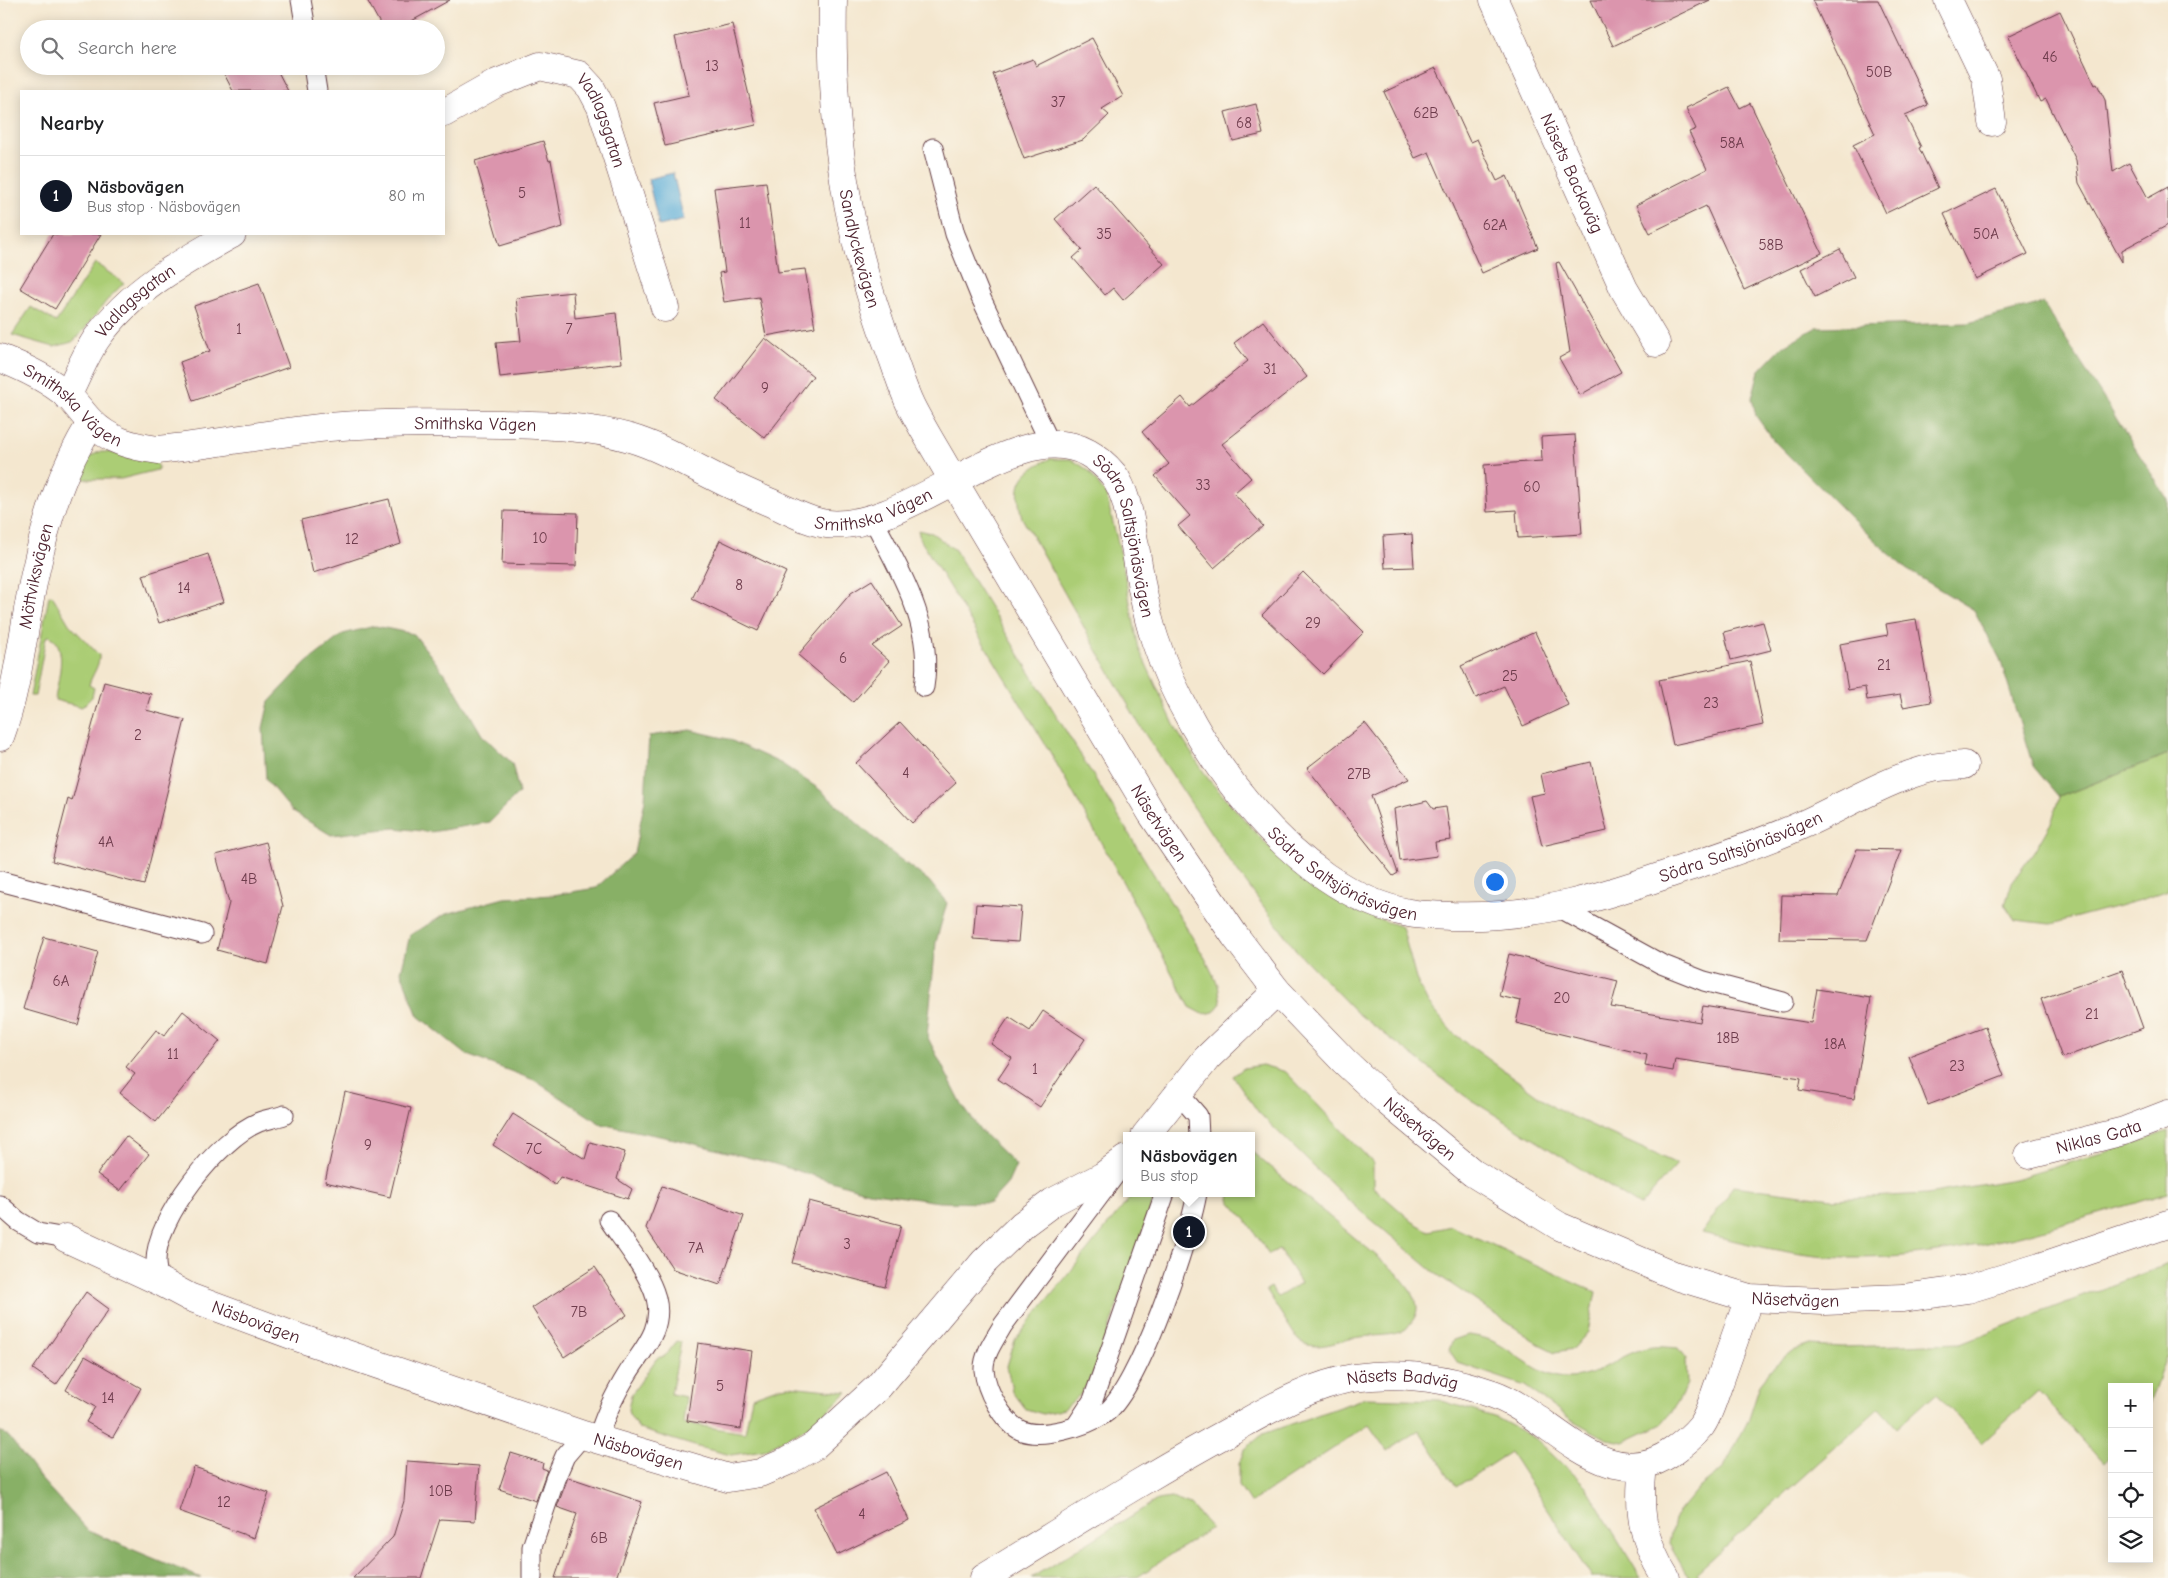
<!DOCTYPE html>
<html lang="en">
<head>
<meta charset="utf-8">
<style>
  body { margin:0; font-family:"Comic Neue",sans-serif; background:#f2f2f2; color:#202124 }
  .controls { position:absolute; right:15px; bottom:15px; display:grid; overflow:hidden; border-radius:0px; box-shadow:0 2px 12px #0003 }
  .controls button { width:45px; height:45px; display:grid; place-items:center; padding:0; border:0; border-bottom:1px solid #e0e0e0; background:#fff; color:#202124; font:25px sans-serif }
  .you { position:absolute; left:1494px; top:881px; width:18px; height:18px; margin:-12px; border:4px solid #fff; border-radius:50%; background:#1a73e8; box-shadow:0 0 0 8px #1a73e833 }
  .badge { display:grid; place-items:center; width:32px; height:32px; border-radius:50%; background:#111827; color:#fff; font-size:16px; font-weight:700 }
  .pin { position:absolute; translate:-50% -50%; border:2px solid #fff; box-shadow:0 1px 5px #0006 }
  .popup { position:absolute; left:1123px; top:1132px; width:132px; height:65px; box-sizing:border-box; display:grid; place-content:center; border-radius:0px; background:#fff; filter:drop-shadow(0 1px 4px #0005); font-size:16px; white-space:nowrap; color:#757577 }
  .popup b { font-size:19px; color:#202124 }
  .popup::after { content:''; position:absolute; left:50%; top:100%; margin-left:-10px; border:10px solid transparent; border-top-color:#fff }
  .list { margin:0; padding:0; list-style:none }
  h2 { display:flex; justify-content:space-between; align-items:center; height:65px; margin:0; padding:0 20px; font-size:21px }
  h2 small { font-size:16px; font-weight:400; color:#757577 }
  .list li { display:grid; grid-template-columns:32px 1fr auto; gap:15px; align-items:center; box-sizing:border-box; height:80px; padding:0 20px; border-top:1px solid #e0e0e0 }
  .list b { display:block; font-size:19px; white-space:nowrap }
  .list p { margin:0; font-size:16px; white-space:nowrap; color:#757577 }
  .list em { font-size:16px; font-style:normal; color:#757577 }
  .icon { flex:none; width:28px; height:28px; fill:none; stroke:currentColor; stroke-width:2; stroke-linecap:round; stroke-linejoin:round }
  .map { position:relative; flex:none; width:2168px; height:1578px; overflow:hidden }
  .search { position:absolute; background:#fff; box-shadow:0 2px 12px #0003; left:20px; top:20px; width:425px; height:55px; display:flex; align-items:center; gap:12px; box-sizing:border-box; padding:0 18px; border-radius:28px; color:#757577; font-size:19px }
  .panel { position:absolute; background:#fff; box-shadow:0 2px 12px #0003; left:20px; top:90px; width:425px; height:145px; border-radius:0px }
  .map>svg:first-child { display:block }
</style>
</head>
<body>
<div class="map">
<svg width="2168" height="1578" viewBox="0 0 2168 1578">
  <rect width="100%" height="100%" fill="#fbf7ec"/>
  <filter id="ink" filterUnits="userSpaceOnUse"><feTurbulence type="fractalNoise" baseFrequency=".02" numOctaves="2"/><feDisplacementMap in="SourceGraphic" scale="10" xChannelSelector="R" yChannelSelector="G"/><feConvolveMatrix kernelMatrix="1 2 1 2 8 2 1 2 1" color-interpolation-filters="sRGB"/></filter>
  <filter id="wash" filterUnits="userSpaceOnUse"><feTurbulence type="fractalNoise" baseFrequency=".0096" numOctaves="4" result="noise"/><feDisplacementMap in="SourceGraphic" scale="20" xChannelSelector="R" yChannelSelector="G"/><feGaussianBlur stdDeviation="1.12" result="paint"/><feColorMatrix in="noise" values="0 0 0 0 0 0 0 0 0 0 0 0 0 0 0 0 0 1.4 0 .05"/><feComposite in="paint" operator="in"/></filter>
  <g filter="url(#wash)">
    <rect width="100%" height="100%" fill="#f4e7cf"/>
    <!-- green -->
    <g fill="#abcd75" stroke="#7a7650">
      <path d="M95 263 124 283 108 299 79 336 72 342 54 347 12 335 31 307 56 322Z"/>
      <path d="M99 452H108L156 463 159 467 157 470 121 479H74L83 460Z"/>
      <path d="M1049 459H1071L1088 470 1106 495 1120 551 1139 649 1177 731 1209 780 1277 856 1313 886 1353 910 1402 927 1416 979 1428 1003 1453 1033 1556 1109 1677 1164 1640 1206 1465 1096 1356 1012 1296 950 1229 860 1143 731 1022 518C1014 485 1018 474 1049 459Z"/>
      <path d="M918 530 932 533 955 550 1205 958 1218 985 1221 1003 1214 1012 1203 1014 1190 1007 1112 862 1050 752 920 539Z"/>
      <path d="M52 595 69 624 99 655C100 666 92 674 89 685L94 688 92 697 82 707 55 700C57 682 69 647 50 636L46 637 35 696H30L49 596Z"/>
      <path d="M2168 754V890L2141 900 2051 924 2015 920 2005 905 2012 882 2034 852 2052 821 2059 797Z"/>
      <path d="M1262 1065 1286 1072 1373 1163V1187L1413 1222 1429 1231 1451 1226 1596 1292 1588 1332 1573 1349 1555 1352 1539 1344 1435 1273 1347 1199 1259 1113 1233 1076 1244 1068Z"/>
      <path d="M2168 1131V1193C2067 1223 1965 1258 1858 1258 1805 1259 1753 1245 1702 1233L1734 1186 1832 1199 1927 1194 2015 1179 2126 1146Z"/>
      <path d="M1252 1152 1397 1273C1407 1286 1425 1303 1413 1320 1411 1322 1408 1327 1406 1329 1394 1337 1374 1335 1360 1337 1341 1339 1315 1354 1298 1340L1266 1290 1271 1287 1278 1297 1301 1283 1279 1249 1269 1254 1246 1220 1229 1200 1230 1193H1252Z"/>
      <path d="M1134 1193H1156L1094 1372 1082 1393 1064 1409 1043 1414 1026 1409 1012 1391 1007 1366 1015 1340Z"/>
      <path d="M2168 1264V1354L2149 1407V1387H2112V1454L2103 1463 2038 1391 1981 1443 1936 1393 1897 1428 1879 1408 1696 1573 1700 1578H1689L1669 1544 1674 1518 1699 1488 1723 1469 1748 1421 1760 1384 1775 1365 1793 1351 1810 1345 1842 1347 1960 1343Z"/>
      <path d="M1468 1335C1475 1336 1483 1337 1490 1340 1514 1350 1539 1377 1566 1378 1596 1379 1614 1358 1640 1350 1653 1345 1665 1347 1678 1348L1686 1359 1687 1384 1672 1412 1662 1424 1624 1442 1607 1439 1572 1420 1525 1386 1458 1363 1449 1350 1453 1340Z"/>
      <path d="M677 1341 681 1342 671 1394 686 1397 683 1423 745 1433 752 1397 780 1387 789 1386 847 1392 815 1423 764 1450 731 1455 698 1447 639 1429 629 1414 628 1409 631 1395 657 1358 665 1356Z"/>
      <path d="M1365 1398 1439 1400 1497 1418 1536 1439 1586 1487 1641 1578H1592L1510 1452 1456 1487 1419 1430 1387 1451 1369 1425 1250 1503 1239 1486V1464L1244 1450 1263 1434Z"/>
      <path d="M1172 1498 1190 1505 1211 1528 1136 1578H1031L1157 1500Z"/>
    </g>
    <!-- forest -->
    <g fill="#88b066" stroke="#696848">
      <path d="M2043 303 2168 500V754L2059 797 2033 766 2000 659 1974 610 1906 569 1857 524 1774 441 1756 416 1752 398 1759 371 1783 346 1817 327 1968 323Z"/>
      <path d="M375 626 414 634 451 682 482 735 512 763 519 793 490 822 431 832 395 828 331 835 293 812 266 780 263 728 269 702 306 663 343 634Z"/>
      <path d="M690 730 728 739 782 764 819 789 884 847 929 881 947 903 936 942 927 1036 962 1105 981 1131 1016 1165 1008 1183 990 1203 939 1202 868 1192 771 1163 679 1140 601 1124 534 1080 467 1055 418 1016 401 972 410 935 446 914 504 898 553 895 596 888 634 853 645 800 649 736Z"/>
      <path d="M0 1431 9 1437 40 1478 88 1531 201 1578H0Z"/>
    </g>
    <!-- water -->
    <path fill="#5dadd7" stroke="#546681" d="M673 173 684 220 659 226 648 179Z"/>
    <g id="blocks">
      <!-- building -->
      <g fill="#db95ad">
        <path d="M367 0H450L397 29H383Z"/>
        <path d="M1591 0H1710L1613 46Z"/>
        <path d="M1812 0H1878L1928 105 1905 115 1921 147 1919 148 1938 188 1886 213 1853 145 1875 134Z"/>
        <path d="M2060 11 2095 85 2097 84 2105 100 2113 172 2129 163 2148 198 2168 187V225L2122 250V262L2079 183 2076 160 2046 99 2040 102 2008 36Z"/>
        <path d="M732 24 756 125 665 146 654 103 689 95 675 37Z"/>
        <path d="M1092 38 1123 96 1102 109 1109 115 1083 140 1024 159 993 74 1033 59 1036 66Z"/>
        <path d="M220 66H275L288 91H233Z"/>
        <path d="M1436 68 1470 142 1477 139 1497 181 1507 176 1538 248 1482 273 1429 152 1415 158 1384 92Z"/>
        <path d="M1729 87 1740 108 1750 103 1822 253 1744 290 1706 206 1650 233 1636 205 1707 169 1689 132 1696 129 1686 108Z"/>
        <path d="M1256 104 1263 134 1233 141 1225 112Z"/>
        <path d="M543 141 549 161 551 160 563 227 500 246 475 161Z"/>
        <path d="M766 182 778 272 805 269 815 327 766 336 759 297 724 302 719 273 725 272 714 188Z"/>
        <path d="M1094 184 1164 264 1123 300 1113 288 1105 295 1073 258 1082 250 1055 219Z"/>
        <path d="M1996 189 2028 254 1975 279 1944 214Z"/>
        <path d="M53 234H101L55 309 20 288Z"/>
        <path d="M1840 249 1854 277 1815 297 1801 269Z"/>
        <path d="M1559 262 1621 372 1580 395 1559 358 1570 352 1556 263Z"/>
        <path d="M259 283 289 367 193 401 180 362 210 351 194 306Z"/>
        <path d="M573 292 575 318 616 313 622 363 500 377 496 343 521 341 516 298Z"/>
        <path d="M1263 321 1307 377 1222 444 1251 478 1234 493 1263 526 1214 568 1178 526 1190 516 1155 476 1169 464 1142 432 1182 397 1190 407 1248 361 1234 343Z"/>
        <path d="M765 338 813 376 765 438 716 400Z"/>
        <path d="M1575 435 1582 534 1518 538 1516 510 1487 512 1484 465 1542 461 1541 437Z"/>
        <path d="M389 499 401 544 313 573 301 520Z"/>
        <path d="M504 511 578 513 576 566 502 564Z"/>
        <path d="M1412 534 1414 567 1385 568 1383 536Z"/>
        <path d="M720 540 786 572 758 631 692 599Z"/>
        <path d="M208 554 224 602 159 623 143 575Z"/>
        <path d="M1303 572 1364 632 1323 674 1262 615Z"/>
        <path d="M872 580 902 626 872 646 889 661 853 702 798 655 851 593Z"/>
        <path d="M1916 619 1931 702 1903 707 1900 695 1867 700 1865 687 1848 690 1840 644 1888 635 1886 624Z"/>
        <path d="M1763 622 1771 650 1731 660 1724 632Z"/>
        <path d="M1535 632 1568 705 1523 726 1504 686 1476 698 1461 666Z"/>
        <path d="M1750 661 1763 725 1673 745 1659 680Z"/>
        <path d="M104 682 151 694 146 710 185 720 144 885 52 861 68 799 72 801Z"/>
        <path d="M900 722 956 783 912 823 856 763Z"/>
        <path d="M1365 723 1409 779 1371 796 1398 873 1393 876 1307 768Z"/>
        <path d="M1591 762 1607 831 1542 846 1530 796 1545 793 1541 774Z"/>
        <path d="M1427 801 1433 809 1446 807 1451 840 1435 842 1437 856 1400 861 1394 809Z"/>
        <path d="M266 842 283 906 268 964 217 950 229 903 216 855Z"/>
        <path d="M1857 849 1901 850 1867 940 1779 939 1781 895 1838 896Z"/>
        <path d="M976 904 1021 907 1018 942 973 939Z"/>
        <path d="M44 937 98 952 78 1025 23 1009Z"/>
        <path d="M1509 954 1618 981 1611 1007 1700 1022 1703 1006 1811 1023 1817 989 1871 998 1854 1099 1799 1090 1801 1078 1675 1059 1673 1071 1645 1066 1647 1055 1516 1023 1521 1001 1499 996Z"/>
        <path d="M2122 970 2143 1028 2062 1058 2041 999Z"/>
        <path d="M183 1011 220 1041 156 1122 120 1093 135 1074 126 1067 156 1030 164 1036Z"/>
        <path d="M1043 1011 1085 1039 1040 1107 998 1079 1012 1058 991 1044 1009 1017 1030 1031Z"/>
        <path d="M1985 1027 2004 1076 1928 1105 1909 1056Z"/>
        <path d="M345 1092 411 1108 390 1197 325 1182Z"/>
        <path d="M513 1114 585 1159 590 1142 625 1152 617 1179 632 1189 628 1199 560 1177 555 1185 493 1145Z"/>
        <path d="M126 1136 149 1154 120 1191 97 1174Z"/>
        <path d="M662 1186 744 1216 720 1285 673 1269 646 1228Z"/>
        <path d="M809 1201 901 1225 885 1287 792 1263Z"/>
        <path d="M595 1267 627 1315 564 1357 532 1308Z"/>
        <path d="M86 1292 109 1309 56 1385 33 1369Z"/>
        <path d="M698 1343 752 1351 741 1429 687 1421Z"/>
        <path d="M85 1356 141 1388 113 1437 86 1422 95 1407 66 1390Z"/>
        <path d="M511 1453 543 1463 542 1468 547 1470 536 1501 499 1489Z"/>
        <path d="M407 1461 479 1466 475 1521 440 1519 421 1578H353L393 1537 404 1501Z"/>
        <path d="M194 1467 269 1493 254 1538 179 1511Z"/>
        <path d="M886 1472 909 1520 837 1555 814 1508Z"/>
        <path d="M568 1477 642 1502 616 1578H555L577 1514 557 1507Z"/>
      </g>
    </g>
  </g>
  <g filter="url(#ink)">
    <use href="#blocks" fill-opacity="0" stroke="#643d44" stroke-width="1"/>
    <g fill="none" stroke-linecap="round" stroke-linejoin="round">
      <defs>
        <g id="lane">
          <path d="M301 0 306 29"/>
          <path d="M313 66 317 91"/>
          <path d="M933 148 955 234 981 298 1051 445"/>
          <path d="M873 519C900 572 934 625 924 687"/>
          <path d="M0 881 202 934"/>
          <path d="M1559 908 1661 964 1704 981 1783 1002"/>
          <path d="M1178 1093 1198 1116 1199 1136"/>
          <path d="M1118 1171 1003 1325C996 1337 983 1355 984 1370 986 1390 1002 1421 1020 1430 1041 1440 1086 1426 1104 1414 1138 1392 1190 1236 1197 1193"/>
          <path d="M0 1205 18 1221 38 1233 66 1238"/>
          <path d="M159 1281C158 1275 156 1268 156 1262 155 1218 219 1138 259 1122 267 1119 276 1118 284 1115"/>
          <path d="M1076 1426 1093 1400 1165 1193"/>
          <path d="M598 1439C604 1416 615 1394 628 1373 643 1349 664 1329 656 1298 649 1272 624 1242 609 1220"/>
          <path d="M532 1578V1547L555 1479 565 1456 583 1435"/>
        </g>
        <g id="street">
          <path id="s1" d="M833 0C830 126 846 238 892 356 898 372 903 390 911 406 924 432 940 456 954 482"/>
          <path id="s2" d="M1494 0 1624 289 1656 343"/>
          <path d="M1948 0 1986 79 1992 122"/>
          <path id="s3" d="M444 113 497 83 540 66 579 75 591 88 601 107 665 308"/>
          <path id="s4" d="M0 358C23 367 48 379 67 395 75 402 82 413 90 421 109 441 131 446 158 450 215 444 272 433 329 427 386 422 444 423 501 424 544 425 588 426 630 438 664 448 695 468 727 483 743 491 760 498 776 505 792 512 809 522 827 524 911 533 1015 412 1088 453 1097 458 1107 467 1113 474 1128 494 1130 522 1135 546 1140 577 1145 610 1155 640 1190 746 1293 892 1409 913 1423 916 1438 915 1452 916 1536 919 1605 896 1683 869 1724 855 1765 842 1804 824 1846 805 1887 779 1932 768 1943 766 1954 766 1964 765"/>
          <path id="s5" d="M67 396C77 377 85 355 97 338 131 290 182 262 232 234"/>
          <path id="s6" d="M0 737C20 682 23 625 36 569 48 514 62 470 91 423"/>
          <path d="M1145 1136 1207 1058 1277 991"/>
          <path id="s7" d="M2029 1155 2124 1131 2168 1114"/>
          <path id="s8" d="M66 1238 159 1281 189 1297 294 1336 583 1435 728 1478 760 1473 788 1461 814 1446 878 1387 984 1262 1022 1225 1053 1202 1103 1176 1126 1159"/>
          <path d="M1643 1465C1638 1510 1641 1539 1666 1578"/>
          <path id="s9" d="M984 1578C1066 1528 1147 1476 1232 1430 1270 1409 1310 1385 1353 1378 1399 1371 1448 1378 1493 1394 1551 1414 1606 1500 1673 1451 1683 1444 1693 1436 1701 1426 1709 1415 1714 1396 1719 1383 1729 1354 1739 1326 1749 1298"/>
        </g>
        <g id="secondary">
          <path id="s10" d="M954 482 1152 814 1235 936 1277 991 1344 1061 1389 1103 1473 1173 1559 1226 1676 1276 1749 1298 1824 1301 1903 1298 1968 1289 2040 1267 2168 1224"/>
        </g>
      </defs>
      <!-- lane casing -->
      <use href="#lane" stroke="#643d44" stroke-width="21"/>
      <!-- street casing -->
      <use href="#street" stroke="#643d44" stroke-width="29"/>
      <!-- secondary casing -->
      <use href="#secondary" stroke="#643d44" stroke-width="29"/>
      <!-- lane -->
      <use href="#lane" stroke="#fff" stroke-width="19"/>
      <!-- street -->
      <use href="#street" stroke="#fff" stroke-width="28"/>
      <!-- secondary -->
      <use href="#secondary" stroke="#fff" stroke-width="28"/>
    </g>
  </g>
  <g text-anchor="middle" stroke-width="4" stroke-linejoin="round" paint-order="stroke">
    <!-- number labels -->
    <g font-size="15" fill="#6e3c4c">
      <text x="2050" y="62">46</text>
      <text x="712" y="71">13</text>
      <text x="1879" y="77">50B</text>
      <text x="1058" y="107">37</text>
      <text x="1426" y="118">62B</text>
      <text x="1244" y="128">68</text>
      <text x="1732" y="148">58A</text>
      <text x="522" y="198">5</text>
      <text x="745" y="228">11</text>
      <text x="1495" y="230">62A</text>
      <text x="1104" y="239">35</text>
      <text x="1986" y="239">50A</text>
      <text x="1771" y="250">58B</text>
      <text x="239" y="334">1</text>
      <text x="569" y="334">7</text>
      <text x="1270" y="374">31</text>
      <text x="765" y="393">9</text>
      <text x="1203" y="490">33</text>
      <text x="1532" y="492">60</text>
      <text x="540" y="543">10</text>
      <text x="352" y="544">12</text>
      <text x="739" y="590">8</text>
      <text x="184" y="593">14</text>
      <text x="1313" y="628">29</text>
      <text x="843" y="663">6</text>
      <text x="1884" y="670">21</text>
      <text x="1510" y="681">25</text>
      <text x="1711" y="708">23</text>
      <text x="138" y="740">2</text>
      <text x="906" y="778">4</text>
      <text x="1359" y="779">27B</text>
      <text x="106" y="847">4A</text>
      <text x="249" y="884">4B</text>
      <text x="61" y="986">6A</text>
      <text x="1562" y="1003">20</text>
      <text x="2092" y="1019">21</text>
      <text x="1728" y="1043">18B</text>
      <text x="1835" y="1049">18A</text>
      <text x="173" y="1059">11</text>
      <text x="1957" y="1071">23</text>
      <text x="1035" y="1074">1</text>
      <text x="368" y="1150">9</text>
      <text x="534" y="1154">7C</text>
      <text x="847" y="1249">3</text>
      <text x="696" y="1253">7A</text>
      <text x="579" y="1317">7B</text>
      <text x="720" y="1391">5</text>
      <text x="108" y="1403">14</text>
      <text x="441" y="1496">10B</text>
      <text x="224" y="1507">12</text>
      <text x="862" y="1519">4</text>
      <text x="599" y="1543">6B</text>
    </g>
    <!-- street labels -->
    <g font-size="18" fill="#4a1f2b" stroke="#fbf7ec">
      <text dy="6" stroke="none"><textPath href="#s3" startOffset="199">Vadlagsgatan</textPath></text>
      <text dy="6" stroke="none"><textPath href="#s2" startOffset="190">Näsets Backaväg</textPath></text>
      <text dy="6" stroke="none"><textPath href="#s1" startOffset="251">Sandlyckevägen</textPath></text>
      <text dy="6" stroke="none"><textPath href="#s5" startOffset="119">Vadlagsgatan</textPath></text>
      <text dy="6" stroke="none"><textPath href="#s4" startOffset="88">Smithska Vägen</textPath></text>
      <text dy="6" stroke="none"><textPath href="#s4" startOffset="506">Smithska Vägen</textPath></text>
      <text dy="6" stroke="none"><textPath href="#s4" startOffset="926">Smithska Vägen</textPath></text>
      <text dy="6" stroke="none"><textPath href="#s4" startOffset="1251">Södra Saltsjönäsvägen</textPath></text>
      <text dy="6" stroke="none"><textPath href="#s6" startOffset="165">Möttviksvägen</textPath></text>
      <text dy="6" stroke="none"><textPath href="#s10" startOffset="398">Näsetvägen</textPath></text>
      <text dy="6" stroke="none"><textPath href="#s4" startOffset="2091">Södra Saltsjönäsvägen</textPath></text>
      <text dy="6" stroke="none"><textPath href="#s4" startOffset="1671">Södra Saltsjönäsvägen</textPath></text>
      <text dy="6" stroke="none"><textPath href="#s10" startOffset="802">Näsetvägen</textPath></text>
      <text dy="6" stroke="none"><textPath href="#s7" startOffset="72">Niklas Gata</textPath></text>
      <text dy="6" stroke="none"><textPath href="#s10" startOffset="1222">Näsetvägen</textPath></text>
      <text dy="6" stroke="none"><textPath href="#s8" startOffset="208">Näsbovägen</textPath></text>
      <text dy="6" stroke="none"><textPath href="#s9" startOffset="471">Näsets Badväg</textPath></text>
      <text dy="6" stroke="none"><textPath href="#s8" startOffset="612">Näsbovägen</textPath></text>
    </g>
  </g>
</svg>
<div class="controls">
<button>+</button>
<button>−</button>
<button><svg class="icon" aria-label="locate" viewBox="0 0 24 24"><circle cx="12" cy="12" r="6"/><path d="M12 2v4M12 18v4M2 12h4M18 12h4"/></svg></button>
<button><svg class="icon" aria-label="layers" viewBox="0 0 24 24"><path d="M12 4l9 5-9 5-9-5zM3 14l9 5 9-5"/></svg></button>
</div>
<div class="you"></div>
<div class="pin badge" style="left:1189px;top:1232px">1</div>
<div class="popup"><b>Näsbovägen</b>Bus stop</div>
<div class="search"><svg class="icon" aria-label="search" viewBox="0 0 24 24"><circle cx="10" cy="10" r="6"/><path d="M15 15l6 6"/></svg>Search here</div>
<section class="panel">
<h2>Nearby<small></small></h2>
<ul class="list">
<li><span class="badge">1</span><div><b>Näsbovägen</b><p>Bus stop · Näsbovägen</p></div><em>80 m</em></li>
</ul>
</section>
</div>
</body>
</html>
